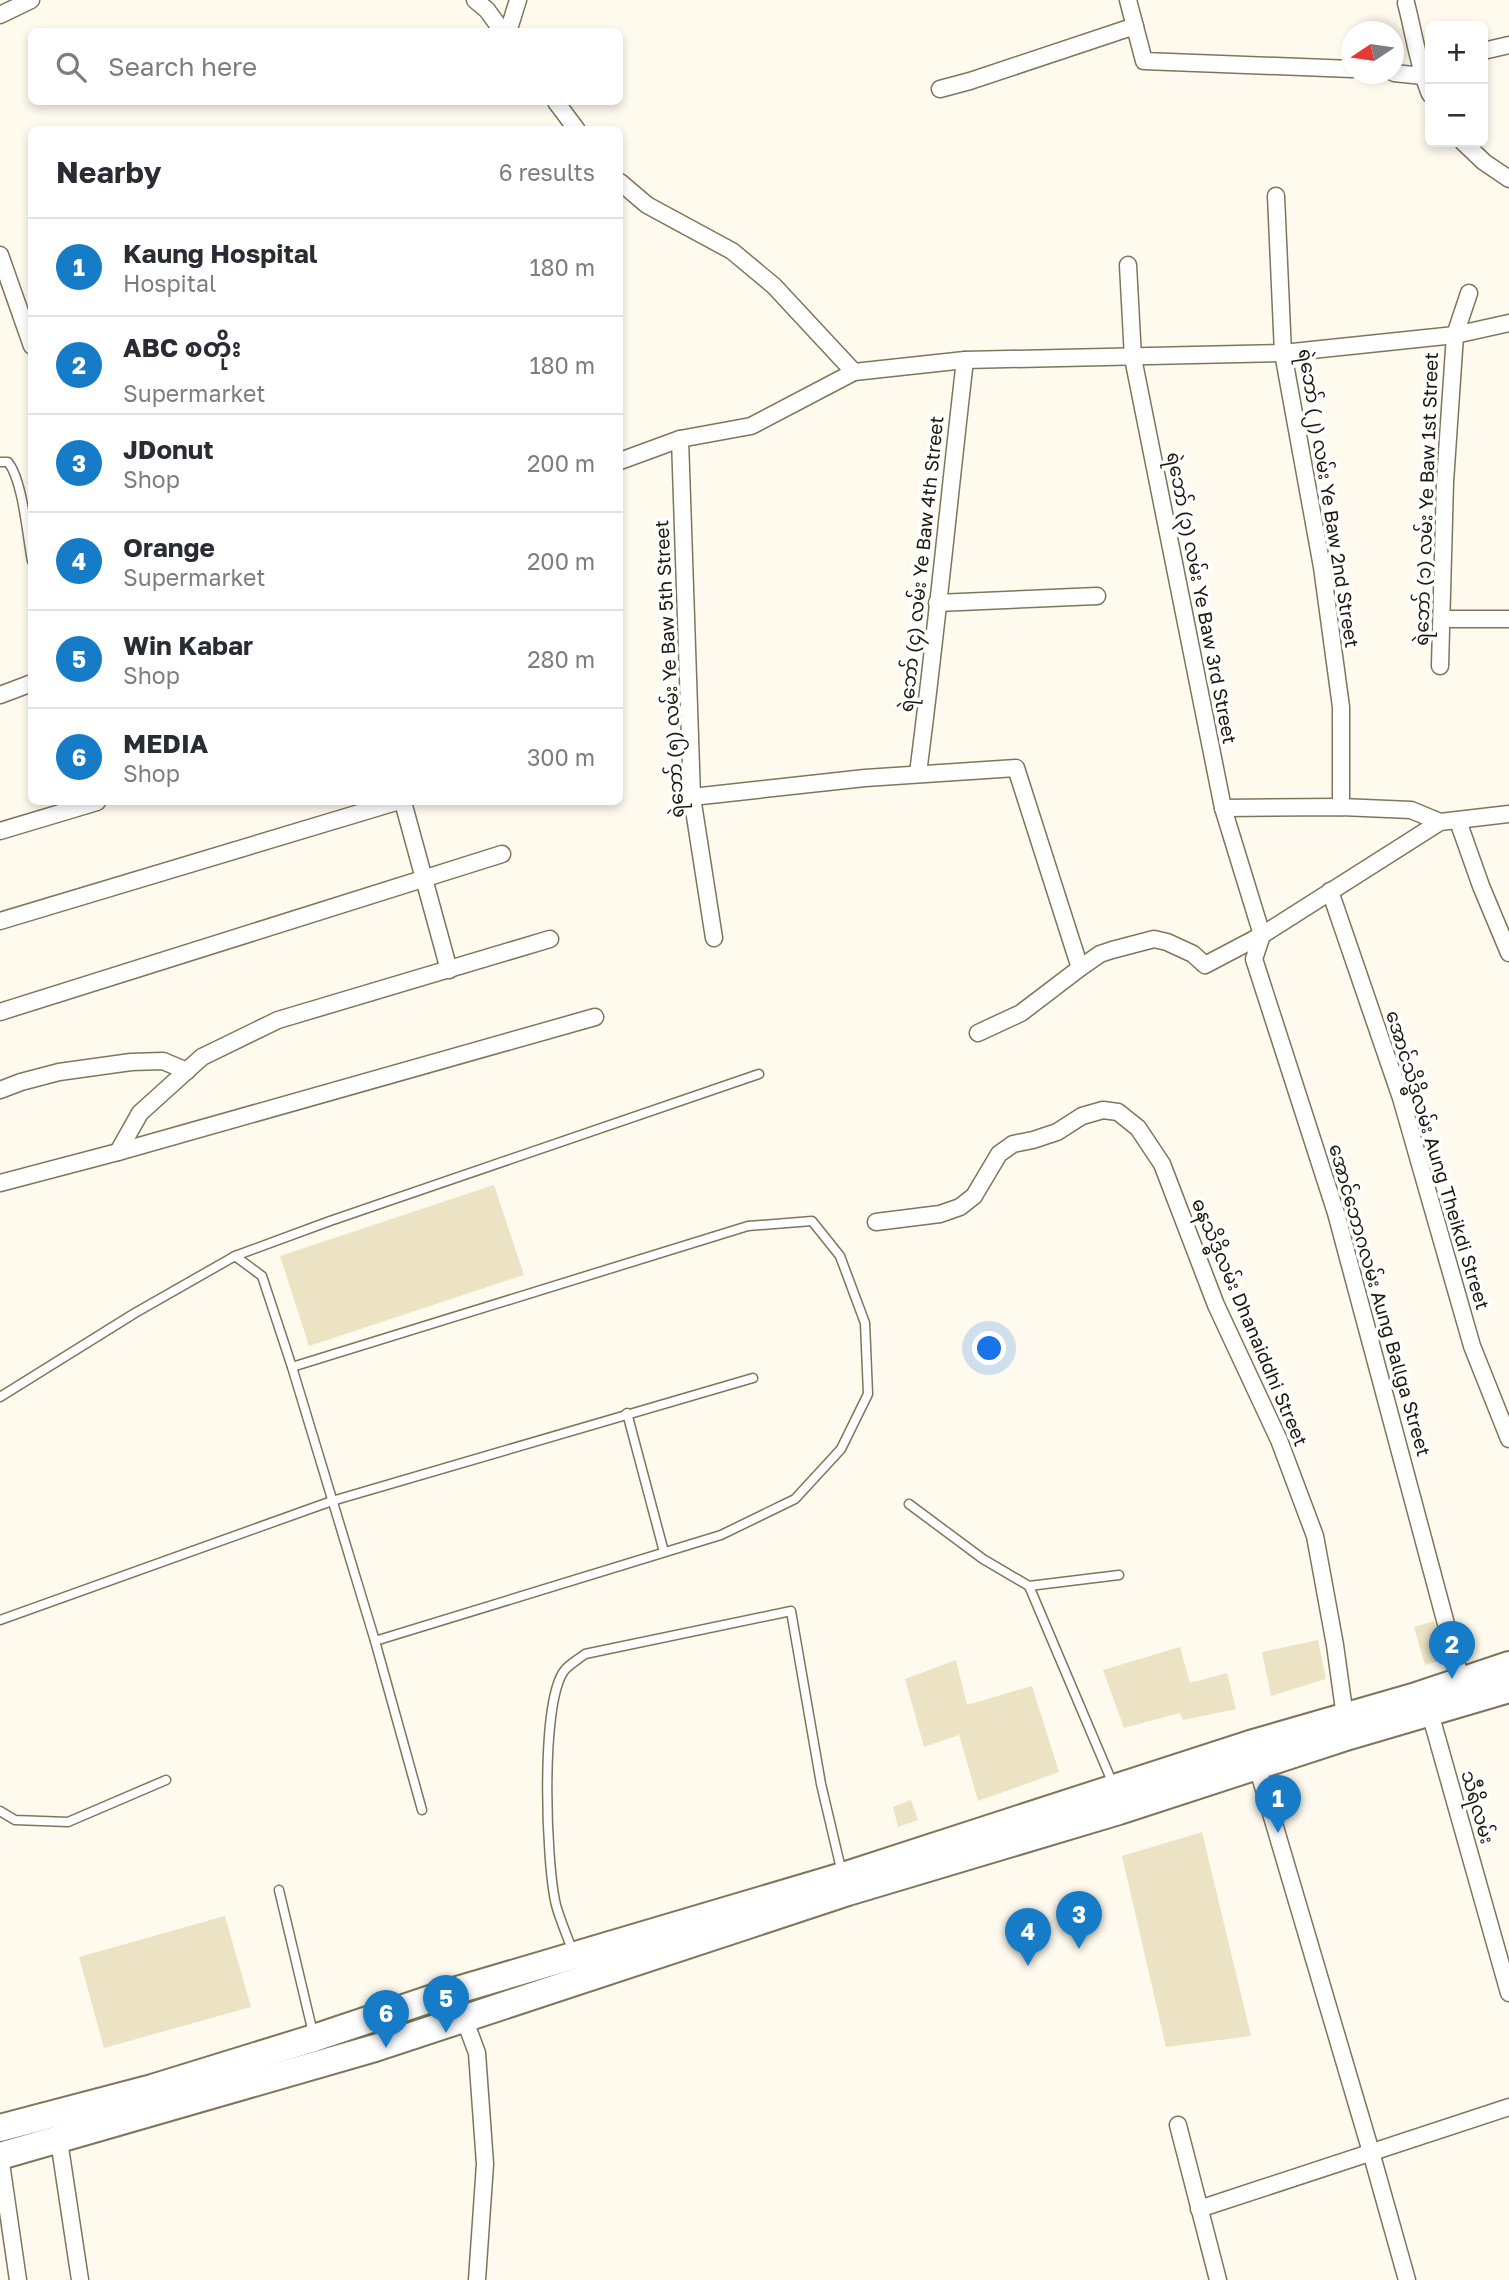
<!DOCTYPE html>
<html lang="en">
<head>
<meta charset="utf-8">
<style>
  body { margin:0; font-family:"Golos Text","Noto Sans Myanmar",sans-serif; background:#f7f7f7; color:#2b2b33 }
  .controls { position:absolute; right:21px; top:21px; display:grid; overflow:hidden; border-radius:10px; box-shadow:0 4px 10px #0003 }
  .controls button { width:63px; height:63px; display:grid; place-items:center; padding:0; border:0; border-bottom:2px solid #e1e1e2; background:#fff; color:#2b2b33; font:35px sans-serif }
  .compass { position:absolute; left:1341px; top:21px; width:63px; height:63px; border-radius:50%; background:#fff; box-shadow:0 4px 10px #0003; rotate:257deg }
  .you { position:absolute; left:990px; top:1349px; width:24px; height:24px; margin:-18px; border:5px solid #fff; border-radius:50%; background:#1a73e8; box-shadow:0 0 0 10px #1a73e833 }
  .badge { display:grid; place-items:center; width:46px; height:46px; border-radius:50%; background:#167cc7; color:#fff; font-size:23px; font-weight:700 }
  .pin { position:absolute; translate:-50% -58px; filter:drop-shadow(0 2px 4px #0008) }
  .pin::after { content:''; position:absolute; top:37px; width:24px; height:21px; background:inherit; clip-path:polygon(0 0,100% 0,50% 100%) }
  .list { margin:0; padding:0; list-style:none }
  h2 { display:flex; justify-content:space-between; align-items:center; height:91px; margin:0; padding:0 28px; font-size:30px }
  h2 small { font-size:23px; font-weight:400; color:#7c7c81 }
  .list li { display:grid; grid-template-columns:46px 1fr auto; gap:21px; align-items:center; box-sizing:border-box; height:98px; padding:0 28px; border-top:2px solid #e1e1e2 }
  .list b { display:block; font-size:26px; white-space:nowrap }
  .list p { margin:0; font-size:23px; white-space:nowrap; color:#7c7c81 }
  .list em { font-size:23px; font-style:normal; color:#7c7c81 }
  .icon { flex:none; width:38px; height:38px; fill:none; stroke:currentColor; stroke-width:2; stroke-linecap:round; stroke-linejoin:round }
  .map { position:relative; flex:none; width:1509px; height:2280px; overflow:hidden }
  .search { position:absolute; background:#fff; box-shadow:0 4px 10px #0003; left:28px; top:28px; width:595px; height:77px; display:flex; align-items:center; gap:18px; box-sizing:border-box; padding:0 24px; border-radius:10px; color:#7c7c81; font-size:26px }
  .panel { position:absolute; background:#fff; box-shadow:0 4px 10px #0003; left:28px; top:126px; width:595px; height:679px; border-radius:10px }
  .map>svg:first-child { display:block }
</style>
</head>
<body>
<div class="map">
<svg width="1509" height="2280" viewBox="0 0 1509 2280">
  <rect width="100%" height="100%" fill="#fefaee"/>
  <!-- building -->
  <g fill="#ece3c5">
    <path d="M494 1185 524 1275 309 1346 280 1256Z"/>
    <path d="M1434 1621 1445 1659 1425 1665 1414 1627Z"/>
    <path d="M1318 1640 1326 1679 1271 1696 1262 1652Z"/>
    <path d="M1180 1647 1190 1683 1227 1673 1236 1709 1183 1720 1180 1713 1124 1728 1103 1670Z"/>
    <path d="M956 1660 967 1705 1032 1686 1059 1772 978 1801 959 1735 924 1747 905 1679Z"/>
    <path d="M911 1800 918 1820 898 1827 893 1807Z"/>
    <path d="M1202 1832 1251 2036 1166 2047 1122 1856Z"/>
    <path d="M225 1916 251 2007 104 2048 79 1957Z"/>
  </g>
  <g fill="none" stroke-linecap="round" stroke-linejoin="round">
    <defs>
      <g id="lane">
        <path d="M0 462H8C23 481 27 535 32 561"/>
        <path d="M235 1256 262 1276 292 1367 375 1641 422 1810"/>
        <path d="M292 1367 748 1226 812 1221 840 1256 865 1323 868 1394 841 1449 795 1499 721 1535 375 1641"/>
        <path d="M0 1397 135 1313 235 1256 330 1221 759 1074"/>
        <path d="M627 1413 664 1552"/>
        <path d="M909 1504 983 1559 1029 1586 1119 1575"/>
        <path d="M1029 1586 1113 1784"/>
        <path d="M0 1620 332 1501 753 1378"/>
        <path d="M0 1811 15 1820 68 1822 166 1780"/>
        <path d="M279 1890 313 2033"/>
        <path d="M572 1950C567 1935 560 1920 556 1905 546 1864 540 1704 564 1671 568 1665 579 1659 585 1654L791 1611 821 1784 842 1873"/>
      </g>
      <g id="street">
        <path d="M475 0 487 10 503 32"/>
        <path d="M1128 0 1144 61 1352 69"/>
        <path d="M1406 3C1414 33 1418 65 1430 94"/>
        <path d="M0 15 31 0"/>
        <path d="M508 32 518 0"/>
        <path d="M1483 51 1509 45"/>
        <path d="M1394 73 1423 76"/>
        <path d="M940 89 970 81 1135 26"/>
        <path d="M556 102 577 130"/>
        <path d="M1463 142 1484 162 1509 179"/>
        <path d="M620 182 647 205 732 251 774 286 854 372"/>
        <path d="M1276 196 1283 353 1322 567 1341 707V807"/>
        <path d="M0 255 32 346"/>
        <path d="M1128 265 1133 358 1223 808 1262 935 1254 959 1336 1213 1461 1680"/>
        <path d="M680 439 692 797 714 938"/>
        <path d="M620 461 680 439 751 426 854 372 965 360 1283 353 1455 335 1509 323"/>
        <path d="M937 603 1097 596"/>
        <path d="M1442 619H1509"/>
        <path d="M1440 666 1445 482 1455 335 1469 293"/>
        <path d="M0 695 32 683"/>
        <path d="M918 773C936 636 949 498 965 360"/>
        <path d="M692 797 865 778 1016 768 1080 968"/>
        <path d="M403 802 449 970"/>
        <path d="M1223 808 1341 807 1411 810 1440 822"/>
        <path d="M1458 821 1481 886 1509 953"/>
        <path d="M0 831 97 802"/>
        <path d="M1330 891 1401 1098 1472 1346 1509 1439"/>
        <path d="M0 921 396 802"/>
        <path d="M0 1012 502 854"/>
        <path d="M978 1033 1021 1013 1080 968 1100 954 1112 950 1154 939 1167 942 1193 954 1205 965 1262 935 1440 822 1509 814"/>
        <path d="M0 1090 21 1082 59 1072 131 1062 163 1061 187 1071"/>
        <path d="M118 1152 140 1113 202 1057 278 1020 550 939"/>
        <path d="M0 1183 118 1152 595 1017"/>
        <path d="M876 1222 940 1214 960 1207 974 1196 999 1154 1013 1144 1033 1140 1057 1132 1082 1116 1103 1110 1118 1112 1138 1128 1162 1164 1216 1305 1279 1440 1315 1536 1335 1645 1345 1717"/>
        <path d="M1430 1713 1509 1993"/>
        <path d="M1257 1766 1371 2152 1407 2280"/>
        <path d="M454 1991 477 2053 485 2164 477 2280"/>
        <path d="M1178 2125 1218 2280"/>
        <path d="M58 2134 80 2280"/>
        <path d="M0 2156 18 2280"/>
        <path d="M1199 2209 1509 2107"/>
      </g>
      <g id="primary">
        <path d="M0 2128 152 2088 314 2038 454 1991 843 1876 1250 1744 1413 1697 1509 1665"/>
        <path d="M0 2156 375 2048 848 1892 1119 1811 1349 1736 1509 1689"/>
      </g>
    </defs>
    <!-- lane casing -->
    <use href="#lane" stroke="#7e765b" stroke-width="11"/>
    <!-- street casing -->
    <use href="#street" stroke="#7e765b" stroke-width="19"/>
    <!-- primary casing -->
    <use href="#primary" stroke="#7e765b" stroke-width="30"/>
    <!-- lane -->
    <use href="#lane" stroke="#fff" stroke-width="8"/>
    <!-- street -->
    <use href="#street" stroke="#fff" stroke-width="16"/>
    <!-- primary -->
    <use href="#primary" stroke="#fff" stroke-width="26"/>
  </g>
  <g text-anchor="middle" stroke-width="7" stroke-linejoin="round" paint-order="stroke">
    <!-- street labels -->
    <g font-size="19" fill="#1c190e" stroke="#fff">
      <text transform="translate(1329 498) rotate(81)" y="7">ရဲဘော် (၂) လမ်း Ye Baw 2nd Street</text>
      <text transform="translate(1426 499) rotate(-88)" y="7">ရဲဘော် (၁) လမ်း Ye Baw 1st Street</text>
      <text transform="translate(921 564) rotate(-84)" y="7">ရဲဘော် (၄) လမ်း Ye Baw 4th Street</text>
      <text transform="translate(1202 598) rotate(79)" y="7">ရဲဘော် (၃) လမ်း Ye Baw 3rd Street</text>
      <text transform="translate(669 669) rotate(-93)" y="7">ရဲဘော် (၅) လမ်း Ye Baw 5th Street</text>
      <text transform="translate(1438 1160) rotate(73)" y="7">အောင်သိဒ္ဓိလမ်း Aung Theikdi Street</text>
      <text transform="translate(1380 1300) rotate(74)" y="7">အောင်ဘောဂလမ်း Aung Ballga Street</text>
      <text transform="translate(1250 1322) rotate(67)" y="7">ဓနသိဒ္ဓိလမ်း Dhanaiddhi Street</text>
      <text transform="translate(1478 1807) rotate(74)" y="7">သီရိလမ်း</text>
    </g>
  </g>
</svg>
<div class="controls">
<button>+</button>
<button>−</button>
</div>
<svg class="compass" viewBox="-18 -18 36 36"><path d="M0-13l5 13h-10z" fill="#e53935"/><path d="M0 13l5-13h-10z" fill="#7c7c81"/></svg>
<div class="you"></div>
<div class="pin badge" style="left:1278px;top:1833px">1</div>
<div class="pin badge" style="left:1452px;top:1679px">2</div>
<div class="pin badge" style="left:1079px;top:1949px">3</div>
<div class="pin badge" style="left:1028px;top:1966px">4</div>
<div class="pin badge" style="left:446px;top:2033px">5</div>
<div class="pin badge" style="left:386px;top:2048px">6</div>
<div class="search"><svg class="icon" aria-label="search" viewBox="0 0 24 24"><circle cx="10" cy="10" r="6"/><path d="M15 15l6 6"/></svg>Search here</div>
<section class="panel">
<h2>Nearby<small>6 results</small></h2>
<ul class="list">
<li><span class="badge">1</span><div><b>Kaung Hospital</b><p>Hospital</p></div><em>180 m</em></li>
<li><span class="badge">2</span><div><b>ABC စတိုး</b><p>Supermarket</p></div><em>180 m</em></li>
<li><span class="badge">3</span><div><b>JDonut</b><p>Shop</p></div><em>200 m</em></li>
<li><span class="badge">4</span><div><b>Orange</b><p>Supermarket</p></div><em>200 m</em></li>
<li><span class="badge">5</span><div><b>Win Kabar</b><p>Shop</p></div><em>280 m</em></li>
<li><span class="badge">6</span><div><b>MEDIA</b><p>Shop</p></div><em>300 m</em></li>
</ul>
</section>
</div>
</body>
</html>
